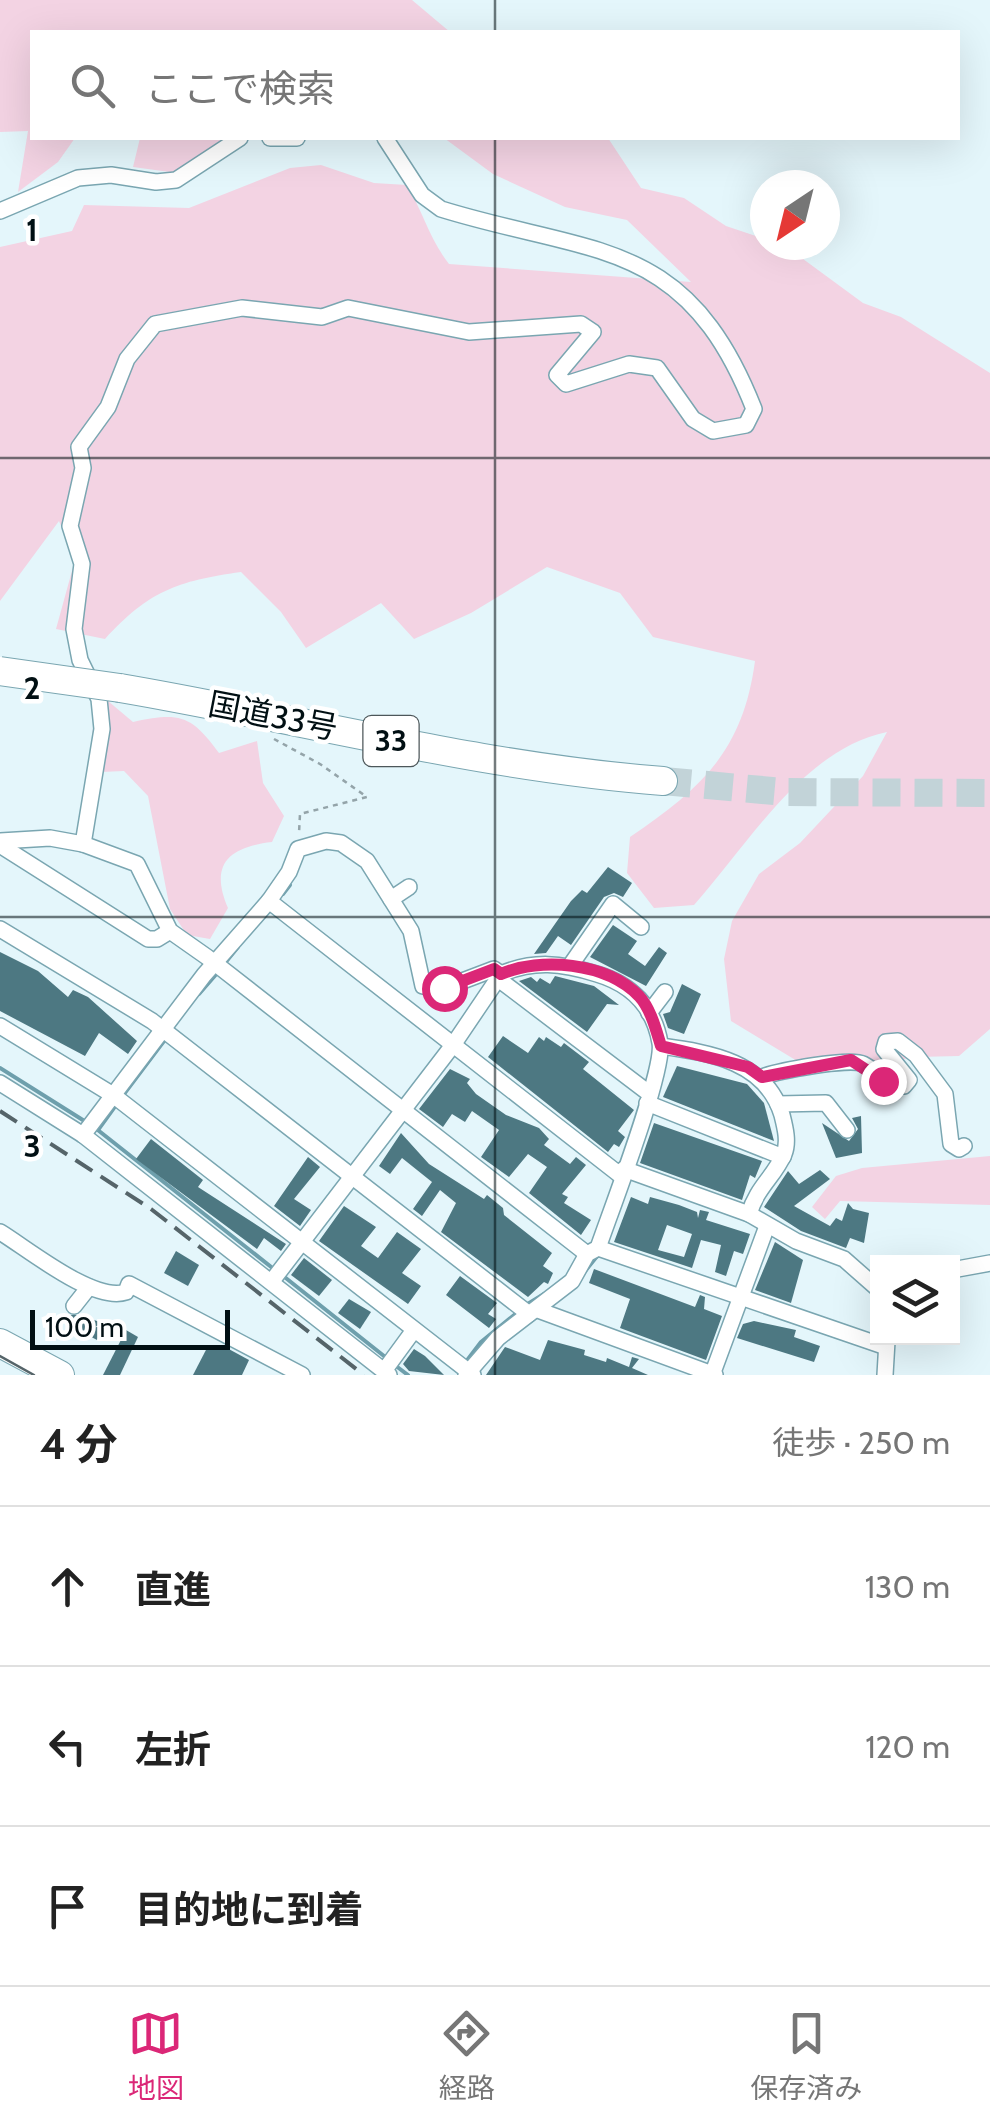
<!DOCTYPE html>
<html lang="ja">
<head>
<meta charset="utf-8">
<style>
  body { margin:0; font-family:Cabin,"Noto Sans JP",sans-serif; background:#f2f2f2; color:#222 }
  .controls { position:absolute; right:30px; bottom:30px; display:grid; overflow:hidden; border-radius:0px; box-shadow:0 10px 40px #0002 }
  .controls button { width:90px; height:90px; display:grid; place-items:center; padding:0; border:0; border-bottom:2px solid #e0e0e0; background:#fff; color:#222; font:50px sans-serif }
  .compass { position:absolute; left:750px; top:170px; width:90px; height:90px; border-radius:50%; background:#fff; box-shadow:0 10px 40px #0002; rotate:215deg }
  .scale { position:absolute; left:30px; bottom:25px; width:200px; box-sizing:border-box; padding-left:10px; border:5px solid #010f13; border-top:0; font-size:28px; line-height:35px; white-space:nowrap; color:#010f13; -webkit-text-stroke:8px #fff; paint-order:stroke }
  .stop { position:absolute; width:30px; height:30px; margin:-22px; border:8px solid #db2777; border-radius:50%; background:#fff }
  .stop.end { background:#db2777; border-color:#fff; box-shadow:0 2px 10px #0008 }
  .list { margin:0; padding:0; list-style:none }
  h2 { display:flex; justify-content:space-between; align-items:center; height:130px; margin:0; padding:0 40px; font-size:42px }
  h2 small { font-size:32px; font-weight:400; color:#767676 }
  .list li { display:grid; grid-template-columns:65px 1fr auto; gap:30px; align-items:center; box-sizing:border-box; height:160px; padding:0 40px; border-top:2px solid #e0e0e0 }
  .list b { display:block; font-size:38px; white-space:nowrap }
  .list em { font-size:32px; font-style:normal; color:#767676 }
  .icon { flex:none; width:55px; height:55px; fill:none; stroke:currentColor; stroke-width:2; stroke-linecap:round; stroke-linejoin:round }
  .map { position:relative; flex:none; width:990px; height:1375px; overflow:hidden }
  .search { position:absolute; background:#fff; box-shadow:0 10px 40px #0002; left:30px; right:30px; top:30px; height:110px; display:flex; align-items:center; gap:25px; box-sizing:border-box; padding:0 35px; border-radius:0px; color:#767676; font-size:38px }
  .sheet { height:610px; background:#fff }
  nav { display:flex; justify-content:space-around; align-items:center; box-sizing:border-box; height:140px; border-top:2px solid #e0e0e0; background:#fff; font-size:28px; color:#767676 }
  nav a { display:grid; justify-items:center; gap:5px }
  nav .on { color:#db2777 }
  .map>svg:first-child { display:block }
</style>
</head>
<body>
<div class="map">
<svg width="990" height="1375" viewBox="0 0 990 1375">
  <rect width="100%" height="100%" fill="#e4f6fb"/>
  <!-- green -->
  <g fill="#f3d3e3">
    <path d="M0 0H412L450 32H32V138H75L58 162 18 192 28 131 0 132Z"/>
    <path d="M140 138H275L246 139 177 173 133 167Z"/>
    <path d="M444 138H608L641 188 684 198 726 226 765 239V245H784L863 303 901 317 990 373V1029L959 1056 917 1057 817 1073 731 1021 724 959 732 921 759 874 800 843 863 776 887 732C803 749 748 845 694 905L654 908 627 873 630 837C702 788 743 751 755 661L653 637 620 593 547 567 471 613 414 639 381 603 306 648 281 612 241 572C177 581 149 591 105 639L56 629 75 560 59 521 0 601V247L72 231 84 205 189 208 290 168 321 165 374 183 407 185C423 212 430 240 449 264L691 282 627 220 565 207 493 174Z"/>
    <path d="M108 701 133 722C180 712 191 715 219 753L257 741 263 783 284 816 272 842C229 847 209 864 228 908L210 939 187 935 170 909 148 796 124 771 101 772 92 739 95 703Z"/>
    <path d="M990 1156V1205L840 1201 825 1219 812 1207 836 1176 862 1168Z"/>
  </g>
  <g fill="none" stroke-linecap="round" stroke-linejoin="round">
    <!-- stream -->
    <g stroke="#6e9fac" stroke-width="4">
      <path d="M283 894 290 885"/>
      <path d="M225 963 238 947"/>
      <path d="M199 994 219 971"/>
      <path d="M0 1068 86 1122"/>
      <path d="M121 1098 167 1037"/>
      <path d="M94 1127 275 1270"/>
      <path d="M98 1130 116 1105"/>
      <path d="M282 1275 389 1360"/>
      <path d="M582 1275 598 1255"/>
      <path d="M526 1305 544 1294"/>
      <path d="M465 1363 481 1342 519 1311"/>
      <path d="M396 1366 408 1375"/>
    </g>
  </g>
  <!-- building -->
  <g fill="#4d7882" fill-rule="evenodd">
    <path d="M608 867 632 883 623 897 614 893 604 897 571 945 558 936 546 953 534 954 571 901 582 890 587 893Z"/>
    <path d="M613 925 637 941 628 954 645 966 659 947 667 953 646 986 590 957Z"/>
    <path d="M0 952 38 971 68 997 73 990 88 997 137 1041 128 1054 99 1033 85 1056 0 1011Z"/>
    <path d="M555 976 594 986 619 1005 607 1004 587 1032 519 981 531 977 537 982 540 978 550 984Z"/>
    <path d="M682 984 701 994 684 1034 668 1028 663 1014 670 1012Z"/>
    <path d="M503 1036 528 1053 539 1037 544 1041 546 1037 561 1047 564 1043 589 1062 583 1069 634 1110 618 1131 625 1137 619 1147 614 1144 608 1152 488 1057Z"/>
    <path d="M677 1066 747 1084 764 1103 774 1141 663 1097Z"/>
    <path d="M450 1069 470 1079 467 1083 476 1094 506 1115 539 1128 549 1139 544 1145 570 1164 576 1157 586 1165 562 1194 568 1197 564 1203 591 1220 581 1235 529 1193 547 1167 528 1154 509 1177 481 1157 499 1130 472 1111 465 1122 452 1114 443 1127 419 1109Z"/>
    <path d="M861 1116 862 1153 836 1158 822 1123 849 1141 858 1129 852 1118Z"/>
    <path d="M654 1123 762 1161 755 1178 750 1175 742 1200 640 1163Z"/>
    <path d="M401 1133 429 1164 484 1199 487 1195 503 1208 504 1215 552 1253 543 1266 553 1273 548 1284 544 1282 528 1297 441 1232 456 1203 440 1190 422 1216 413 1209 432 1182 402 1158 390 1174 379 1166Z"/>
    <path d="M151 1139 203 1180 198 1187 286 1244 281 1251 264 1238 257 1249 136 1159Z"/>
    <path d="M308 1157 320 1167 294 1199 311 1210 300 1226 274 1206Z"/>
    <path d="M820 1170 830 1179 794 1206 830 1226 836 1218 842 1221 848 1203 853 1209 869 1213 864 1243 850 1238 846 1248 801 1231 764 1207 788 1171 799 1184Z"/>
    <path d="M631 1197 648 1204 650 1197 679 1205 697 1212 698 1218 700 1210 709 1212 706 1220 750 1234 743 1254 734 1251 726 1276 715 1272 721 1245 701 1240 692 1268 614 1242ZM667 1225 692 1234 684 1257 658 1250Z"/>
    <path d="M344 1206 376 1227 361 1246 378 1258 397 1232 421 1249 402 1273 421 1286 408 1304 319 1241Z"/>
    <path d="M775 1242 803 1260 791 1303 755 1290Z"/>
    <path d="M176 1251 199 1265 188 1286 164 1273Z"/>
    <path d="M304 1258 332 1280 319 1296 291 1275Z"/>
    <path d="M594 1269 695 1307 700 1295 705 1297 704 1309 722 1316 706 1360 620 1328 630 1299 589 1283Z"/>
    <path d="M460 1276 497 1303 488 1314 496 1319 489 1328 446 1295Z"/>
    <path d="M349 1299 371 1312 360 1329 338 1313Z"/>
    <path d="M68 1315H81L105 1324 97 1340 65 1323Z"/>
    <path d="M754 1321 796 1330 794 1337 820 1346 814 1362 737 1338 743 1324Z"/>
    <path d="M126 1330 138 1337 120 1375H103Z"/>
    <path d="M548 1340 585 1350 584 1355 606 1362 607 1358 629 1367 632 1357 639 1359 632 1368 648 1375H486L505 1347 540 1360Z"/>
    <path d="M208 1346 225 1347 249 1360 242 1375H193Z"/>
    <path d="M414 1349 425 1356 444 1375 409 1371 403 1364Z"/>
  </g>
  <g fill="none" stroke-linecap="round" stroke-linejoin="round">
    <!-- highway-tunnel -->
    <path stroke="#c2d3d8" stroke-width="28" stroke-dasharray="28 14" stroke-linecap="butt" d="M663 781 784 792 990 793"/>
    <defs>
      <g id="street">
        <path d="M270 138H297"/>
        <path d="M385 138 422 195 441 209C593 256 686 236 754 409L746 425 713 431 693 419 657 368 629 364 566 384 557 375 593 332 581 324 469 332 348 308 322 317 242 308 155 324 127 359 108 407 79 447 83 468 70 526 82 564 74 629 80 660 99 699 102 729 83 844 137 864 170 931 207 957 587 1254"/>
        <path d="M0 211 78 178 111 175 156 182 176 180 240 138"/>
        <path d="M0 841 50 838 83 844"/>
        <path d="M0 845 148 939H157L170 931"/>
        <path d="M391 899 409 887"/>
        <path d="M269 901 289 872 298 849 326 841 341 843 367 861 411 931 423 986 444 988 494 969 501 974"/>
        <path d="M0 929 152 1021 529 1314"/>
        <path d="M570 966 613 904 641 927"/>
        <path d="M501 981 650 1094"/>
        <path d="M649 1013 665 992"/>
        <path d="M0 1026 113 1095 473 1375"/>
        <path d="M661 1046C712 1053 766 1062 782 1115 785 1127 789 1142 784 1154 774 1177 757 1187 749 1214"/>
        <path d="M762 1077C778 1071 850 1057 863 1064 879 1073 885 1081 904 1086L909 1080 884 1049 886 1042 898 1041 916 1055 945 1094 951 1144 959 1149 964 1146"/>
        <path d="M0 1083 83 1135 389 1375"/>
        <path d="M647 1103 783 1157"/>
        <path d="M778 1104 826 1103 847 1130"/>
        <path d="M83 1135 204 975 269 901 620 1175"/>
        <path d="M624 1169 749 1214 796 1241 844 1259 878 1289"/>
        <path d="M0 1232C28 1249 94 1303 126 1292L129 1284 302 1375"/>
        <path d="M598 1248 886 1347"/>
        <path d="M952 1270 990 1263"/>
        <path d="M272 1281 453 1045 501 974C534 960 561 963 597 974 631 984 654 1007 660 1043 665 1070 610 1213 598 1248L587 1254 572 1281 498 1338 466 1375"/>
        <path d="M74 1306 89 1287"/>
        <path d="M538 1310 715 1375"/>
        <path d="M384 1371 414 1330"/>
        <path d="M712 1375 767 1226"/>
        <path d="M885 1375 887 1341"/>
      </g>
      <g id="highway">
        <path d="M120 688C302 719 479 767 663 781"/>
        <path d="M0 1343 60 1375"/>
      </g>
    </defs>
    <!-- street casing -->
    <use href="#street" stroke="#7aa6b1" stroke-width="18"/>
    <!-- highway casing -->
    <use href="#highway" stroke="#7aa6b1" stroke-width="30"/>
    <!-- path -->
    <path stroke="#94a4a9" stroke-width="2.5" stroke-dasharray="5 5" stroke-linecap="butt" d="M274 739 320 764 367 797 300 814 299 833"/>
    <!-- street -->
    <use href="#street" stroke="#fff" stroke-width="15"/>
    <!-- highway -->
    <use href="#highway" stroke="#fff" stroke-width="28"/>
    <!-- tram -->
    <path stroke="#556469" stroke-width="2.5" d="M0 1356 34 1375"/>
    <!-- rail -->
    <path stroke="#556469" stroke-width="4" stroke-dasharray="20 10" stroke-linecap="butt" d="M0 1111 151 1209 364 1375"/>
    <defs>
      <path id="highway-bridge" d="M0 671 120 688"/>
    </defs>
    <!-- highway-bridge casing -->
    <use href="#highway-bridge" stroke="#7aa6b1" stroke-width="30" stroke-linecap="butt"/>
    <!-- highway-bridge -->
    <use href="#highway-bridge" stroke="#fff" stroke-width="28"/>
  </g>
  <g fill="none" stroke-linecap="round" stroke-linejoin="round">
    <!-- route -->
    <path stroke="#db2777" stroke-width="12" d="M444 988 494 969 501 974C540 957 606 962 639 996 651 1009 656 1030 661 1046L748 1067 762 1077 851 1060 883 1081"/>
  </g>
  <!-- grid -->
  <path fill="none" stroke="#010f13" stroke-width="2.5" stroke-opacity="0.55" d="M495 0V32M495 138V1375M0 458H990M0 917H990"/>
  <g text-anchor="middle" stroke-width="9" stroke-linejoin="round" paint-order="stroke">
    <!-- shield labels -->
    <rect fill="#fff" stroke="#4d575a" stroke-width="2.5" x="363.5" y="716" width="55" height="50" rx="8"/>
    <g font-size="30" font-weight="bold" fill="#010f13">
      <text x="391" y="751">33</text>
    </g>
    <!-- street labels -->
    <g font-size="32" fill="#010f13" stroke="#fff">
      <text transform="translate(273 716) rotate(11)" y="11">国道33号</text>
    </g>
  </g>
  <g font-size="32" text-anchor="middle" font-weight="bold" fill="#010f13" stroke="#fff" stroke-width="9" stroke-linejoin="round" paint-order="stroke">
    <text x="32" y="241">1</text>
    <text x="32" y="699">2</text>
    <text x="32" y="1157">3</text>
  </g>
</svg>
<div class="controls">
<button><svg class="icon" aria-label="layers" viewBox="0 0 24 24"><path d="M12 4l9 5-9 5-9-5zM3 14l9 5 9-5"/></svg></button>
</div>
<svg class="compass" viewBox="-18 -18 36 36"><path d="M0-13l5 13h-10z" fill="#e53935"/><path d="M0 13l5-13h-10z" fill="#767676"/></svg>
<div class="scale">100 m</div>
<div class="stop" style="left:444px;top:988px"></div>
<div class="stop end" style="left:883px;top:1081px"></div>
<div class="search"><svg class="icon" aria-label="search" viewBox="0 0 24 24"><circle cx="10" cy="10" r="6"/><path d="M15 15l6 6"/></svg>ここで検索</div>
</div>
<section class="sheet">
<h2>4 分<small>徒歩 · 250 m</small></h2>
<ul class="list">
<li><svg class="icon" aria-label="ahead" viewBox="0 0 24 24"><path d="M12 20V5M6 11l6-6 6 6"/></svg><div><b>直進</b></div><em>130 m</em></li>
<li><svg class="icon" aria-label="left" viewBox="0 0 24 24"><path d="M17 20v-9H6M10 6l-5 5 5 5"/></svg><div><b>左折</b></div><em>120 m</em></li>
<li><svg class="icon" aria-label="arrive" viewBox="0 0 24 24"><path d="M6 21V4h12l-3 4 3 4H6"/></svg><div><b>目的地に到着</b></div></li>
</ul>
</section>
<nav>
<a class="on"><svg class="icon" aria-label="map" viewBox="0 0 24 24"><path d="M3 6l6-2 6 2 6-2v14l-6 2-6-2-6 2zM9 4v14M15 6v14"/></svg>地図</a>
<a><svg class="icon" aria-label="directions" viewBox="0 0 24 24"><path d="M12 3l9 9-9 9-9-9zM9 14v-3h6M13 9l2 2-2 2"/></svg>経路</a>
<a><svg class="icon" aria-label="saved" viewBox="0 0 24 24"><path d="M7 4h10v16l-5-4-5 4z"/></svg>保存済み</a>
</nav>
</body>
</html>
